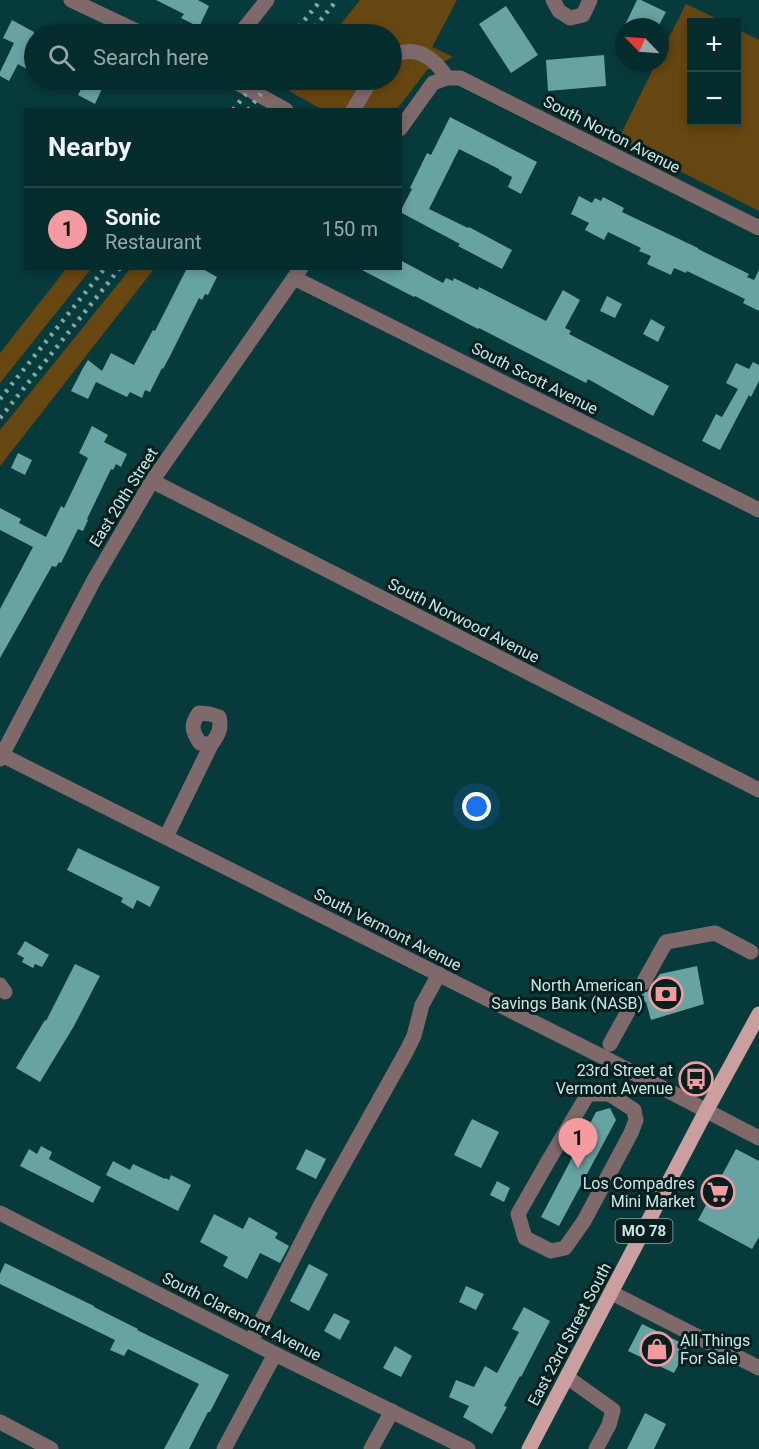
<!DOCTYPE html>
<html lang="en">
<head>
<meta charset="utf-8">
<style>
  body { margin:0; font-family:Roboto,sans-serif; background:#133838; color:#f1f3f6 }
  .controls { position:absolute; right:18px; top:18px; display:grid; overflow:hidden; border-radius:0px; box-shadow:0 3px 9px #0003 }
  .controls button { width:54px; height:54px; display:grid; place-items:center; padding:0; border:0; border-bottom:2px solid #264848; background:#052c2c; color:#f1f3f6; font:30px sans-serif }
  .compass { position:absolute; left:615px; top:18px; width:54px; height:54px; border-radius:50%; background:#052c2c; box-shadow:0 3px 9px #0003; rotate:295deg }
  .you { position:absolute; left:477px; top:807px; width:21px; height:21px; margin:-15px; border:4px solid #fff; border-radius:50%; background:#1a73e8; box-shadow:0 0 0 9px #1a73e833 }
  .badge { display:grid; place-items:center; width:39px; height:39px; border-radius:50%; background:#f49aa0; color:#111; font-size:20px; font-weight:700 }
  .pin { position:absolute; translate:-50% -50px; filter:drop-shadow(0 2px 3px #0008) }
  .pin::after { content:''; position:absolute; top:32px; width:21px; height:18px; background:inherit; clip-path:polygon(0 0,100% 0,50% 100%) }
  .list { margin:0; padding:0; list-style:none }
  h2 { display:flex; justify-content:space-between; align-items:center; height:78px; margin:0; padding:0 24px; font-size:26px }
  h2 small { font-size:20px; font-weight:400; color:#97a7a9 }
  .list li { display:grid; grid-template-columns:39px 1fr auto; gap:18px; align-items:center; box-sizing:border-box; height:84px; padding:0 24px; border-top:2px solid #264848 }
  .list b { display:block; font-size:22px; white-space:nowrap }
  .list p { margin:0; font-size:20px; white-space:nowrap; color:#97a7a9 }
  .list em { font-size:20px; font-style:normal; color:#97a7a9 }
  .icon { flex:none; width:33px; height:33px; fill:none; stroke:currentColor; stroke-width:2; stroke-linecap:round; stroke-linejoin:round }
  .map { position:relative; flex:none; width:759px; height:1449px; overflow:hidden }
  .search { position:absolute; background:#052c2c; box-shadow:0 3px 9px #0003; left:24px; top:24px; width:378px; height:66px; display:flex; align-items:center; gap:15px; box-sizing:border-box; padding:0 21px; border-radius:33px; color:#97a7a9; font-size:22px }
  .panel { position:absolute; background:#052c2c; box-shadow:0 3px 9px #0003; left:24px; top:108px; width:378px; height:162px; border-radius:0px }
  .map>svg:first-child { display:block }
</style>
</head>
<body>
<div class="map">
<svg width="759" height="1449" viewBox="0 0 759 1449">
  <rect width="100%" height="100%" fill="#073a3b"/>
  <!-- green -->
  <g fill="#664611">
    <path d="M360 0H457L432 47 453 57 427 70 397 109H321L289 91 298 80H392V34H333Z"/>
    <path d="M686 4 724 22H692V122H736L737 29 759 40V211L618 140 656 63H660V55Z"/>
    <path d="M131 268 154 269 0 466V430Z"/>
    <path d="M66 269H91L0 383V353Z"/>
  </g>
  <!-- building -->
  <g fill="#67a3a3">
    <path d="M156 0H198L209 6 199 27 181 18 184 14Z"/>
    <path d="M637 0H641L666 12 658 27H624Z"/>
    <path d="M506 6 538 55 511 73 479 24Z"/>
    <path d="M12 20 34 32V73L18 64 9 81 0 76V72L14 43 3 38Z"/>
    <path d="M604 55 606 86 548 91 546 60Z"/>
    <path d="M86 80H106L95 104 78 95Z"/>
    <path d="M450 117 537 162 521 194 508 187 512 177 499 170V169L459 149 429 209 468 228 469 227 512 250 502 269 458 246 460 244 400 212 412 189 410 188 427 153 431 155Z"/>
    <path d="M579 196 592 203 595 198 601 201 603 197 624 208 622 212 698 248V249L749 274 747 277 754 280 759 270V311L743 303 745 299 687 271 686 273 674 268 671 275 647 264 651 256 639 251 641 248 608 232 604 240 585 230 589 223 571 214Z"/>
    <path d="M400 260 443 283 446 278 453 281 454 278 478 290 479 287 546 321 563 290 580 300 565 328 571 331 569 334 669 386 653 416 588 379 586 383 479 328 478 329 415 296 414 297 358 268H400Z"/>
    <path d="M187 268H201L217 277 208 295 205 294 202 300 199 298 170 356 163 369 162 368 150 392 145 390 142 398 130 392 127 397 96 382 88 399 71 391 83 368 88 360 102 371 111 353 134 365 153 330 155 331Z"/>
    <path d="M607 296 622 304 615 318 600 311Z"/>
    <path d="M651 319 665 327 658 342 643 334Z"/>
    <path d="M753 362 759 365V381L751 397 749 395 720 450 702 441 716 414 722 417 738 389 726 383 736 363 749 369Z"/>
    <path d="M92 426 108 435 104 442 127 454 121 467 116 464 113 470 111 469 87 519 88 520 83 531 78 529 61 563 59 562 56 567 52 566 0 658V609L33 547 0 530V508L21 519 19 523 46 537 61 506 64 508 88 458 79 453Z"/>
    <path d="M18 453 32 460 25 475 11 468Z"/>
    <path d="M78 848 160 887 150 907 137 900 133 909 121 902 123 898 67 870Z"/>
    <path d="M25 941 49 955 42 967 35 964 33 968 22 962 24 958 17 954Z"/>
    <path d="M75 964 100 976 74 1026 40 1082 16 1068 45 1020 46 1021Z"/>
    <path d="M697 966 704 1004 651 1020 646 1002 640 1003 635 997H628L633 985 639 992H647L660 974Z"/>
    <path d="M610 1108 616 1120 559 1226 541 1217 596 1112Z"/>
    <path d="M472 1119 499 1132 481 1168 454 1155Z"/>
    <path d="M41 1146 52 1152 49 1159 101 1187 93 1203 20 1166 29 1149 37 1154Z"/>
    <path d="M306 1149 326 1159 316 1179 296 1169Z"/>
    <path d="M736 1149 759 1161V1237L752 1249 698 1220Z"/>
    <path d="M113 1161 130 1170 133 1164 165 1179V1178L169 1180 171 1175 191 1185 178 1211 106 1175Z"/>
    <path d="M497 1181 510 1188 504 1202 490 1195Z"/>
    <path d="M214 1214 243 1229 249 1217 278 1233 275 1238 289 1246 280 1263 260 1253 247 1279 223 1266 228 1257 200 1242Z"/>
    <path d="M5 1263 94 1306V1307L138 1329 137 1330 229 1375 210 1412H208L189 1449H164L199 1384 128 1349 124 1356 110 1350 115 1340 0 1284V1274Z"/>
    <path d="M309 1264 328 1274 309 1311 290 1301Z"/>
    <path d="M466 1286 484 1294 476 1310 459 1302Z"/>
    <path d="M524 1307 550 1321 521 1377 520 1376 504 1406 507 1407 492 1434 463 1417 469 1406 449 1397 456 1380 474 1387 485 1366 497 1373 519 1332 512 1329Z"/>
    <path d="M334 1313 350 1321 340 1340 324 1331Z"/>
    <path d="M642 1324 688 1346 674 1373 628 1351Z"/>
    <path d="M395 1346 412 1356 401 1377 383 1368Z"/>
    <path d="M645 1413 666 1424 654 1449H627Z"/>
  </g>
  <g fill="none" stroke-linecap="round" stroke-linejoin="round">
    <!-- minor-tunnel -->
    <path stroke="#245455" stroke-width="15" stroke-dasharray="15 8" stroke-linecap="butt" d="M631 1006 643 983"/>
    <!-- minor -->
    <g stroke="#7f696a" stroke-width="15">
      <path d="M71 0 143 34"/>
      <path d="M553 0 559 11 570 18 583 15 590 0"/>
      <path d="M240 34 267 0"/>
      <path d="M392 57C414 43 435 58 447 78"/>
      <path d="M232 80 286 110"/>
      <path d="M353 110 371 80"/>
      <path d="M400 129 433 83 447 78H460L759 228"/>
      <path d="M294 278 759 510"/>
      <path d="M152 481 759 790"/>
      <path d="M0 754 603 1057 759 1138"/>
      <path d="M0 759 94 580 152 481 301 268"/>
      <path d="M166 837 211 745C218 735 222 729 219 717L210 714 199 713C190 725 192 731 200 743L211 745"/>
      <path d="M643 983 666 942 715 933 751 952"/>
      <path d="M0 985 5 992"/>
      <path d="M610 1044 631 1006"/>
      <path d="M588 1094H609L634 1110 636 1120 631 1133 584 1221 565 1248 551 1251 525 1238 518 1214 547 1163Z"/>
      <path d="M0 1213 275 1354 468 1449"/>
      <path d="M612 1293 759 1368"/>
      <path d="M251 1341 319 1208 406 1052 414 1036 422 1005 439 974"/>
      <path d="M567 1377 613 1410 609 1425 596 1449"/>
      <path d="M0 1422 51 1449"/>
      <path d="M224 1449 275 1354"/>
      <path d="M371 1449 392 1411"/>
    </g>
    <!-- major -->
    <path stroke="#cb9ea0" stroke-width="15" d="M529 1449 706 1111 759 1014"/>
    <!-- rail -->
    <g stroke="#83a9a8" stroke-width="4.5" stroke-dasharray="3 6" stroke-linecap="butt">
      <path d="M293 34 321 0"/>
      <path d="M309 34 337 0"/>
      <path d="M233 110 257 80"/>
      <path d="M248 110 272 80"/>
      <path d="M0 399 105 268"/>
      <path d="M0 418 120 268"/>
    </g>
  </g>
  <!-- icons -->
  <defs>
    <symbol id="bank-ring" viewBox="-11 -11 22 22"><circle r="9.5" fill="#051f1f" stroke="#f49aa0" stroke-width="1.5"/><path d="M-6-4H6V4H-6ZM0-2.3a2.3 2.3 0 1 0 0 4.6a2.3 2.3 0 1 0 0-4.6Z" fill="#f49aa0"/></symbol>
    <symbol id="bus-ring" viewBox="-11 -11 22 22"><circle r="9.5" fill="#051f1f" stroke="#f49aa0" stroke-width="1.5"/><path d="M-5-6H5V4H4V6H2V4H-2V6H-4V4H-5ZM-3.5-4V0h7V-4ZM-3.5 1.2v1.5H-2V1.2ZM2 1.2v1.5H3.5V1.2Z" fill="#f49aa0"/></symbol>
    <symbol id="supermarket-ring" viewBox="-11 -11 22 22"><circle r="9.5" fill="#051f1f" stroke="#f49aa0" stroke-width="1.5"/><path d="M-6-5.5h2.5l.6 2H6L4.5 2H-2.5L-4.4-4H-6ZM-1.5 3.2a1.3 1.3 0 1 0 .1 0ZM3 3.2a1.3 1.3 0 1 0 .1 0Z" fill="#f49aa0"/></symbol>
    <symbol id="shop-ring" viewBox="-11 -11 22 22"><circle r="9.5" fill="#051f1f" stroke="#f49aa0" stroke-width="1.5"/><path d="M-5-2.5h2.3a2.7 3.5 0 0 1 5.4 0H5L5.5 6h-11ZM-1.5-2.5h3a1.5 2.3 0 0 0-3 0Z" fill="#f49aa0"/></symbol>
  </defs>
  <g fill-rule="evenodd">
    <use href="#bank-ring" x="647" y="975" width="38" height="38"/>
    <use href="#bus-ring" x="677" y="1060" width="38" height="38"/>
    <use href="#supermarket-ring" x="699" y="1173" width="38" height="38"/>
    <use href="#shop-ring" x="638" y="1330" width="38" height="38"/>
  </g>
  <g text-anchor="middle" stroke-width="6" stroke-linejoin="round" paint-order="stroke">
    <!-- shield labels -->
    <rect fill="#051f1f" stroke="#8eabaa" stroke-width="1.5" x="615.5" y="1219" width="57" height="24" rx="4.5"/>
    <g font-size="15" font-weight="bold" fill="#c9e7e6">
      <text x="644" y="1236">MO 78</text>
    </g>
    <!-- street labels -->
    <g font-size="16" fill="#c9e7e6" stroke="#051f1f">
      <text transform="translate(612 134) rotate(27)" y="6">South Norton Avenue</text>
      <text transform="translate(535 378) rotate(27)" y="6">South Scott Avenue</text>
      <text transform="translate(123 497) rotate(-58)" y="6">East 20th Street</text>
      <text transform="translate(464 620) rotate(27)" y="6">South Norwood Avenue</text>
      <text transform="translate(388 929) rotate(27)" y="6">South Vermont Avenue</text>
      <text transform="translate(242 1316) rotate(27)" y="6">South Claremont Avenue</text>
      <text transform="translate(569 1334) rotate(-62)" y="6">East 23rd Street South</text>
    </g>
    <!-- poi labels -->
    <g font-size="16" fill="#c9e7e6" stroke="#051f1f" text-anchor="end">
      <text x="643" y="991">North American<tspan x="643" dy="18">Savings Bank (NASB)</tspan></text>
      <text x="673" y="1076">23rd Street at<tspan x="673" dy="18">Vermont Avenue</tspan></text>
      <text x="695" y="1189">Los Compadres<tspan x="695" dy="18">Mini Market</tspan></text>
      <text x="680" y="1346" text-anchor="start">All Things<tspan x="680" dy="18">For Sale</tspan></text>
    </g>
  </g>
</svg>
<div class="controls">
<button>+</button>
<button>−</button>
</div>
<svg class="compass" viewBox="-18 -18 36 36"><path d="M0-13l5 13h-10z" fill="#e53935"/><path d="M0 13l5-13h-10z" fill="#97a7a9"/></svg>
<div class="you"></div>
<div class="pin badge" style="left:578px;top:1168px">1</div>
<div class="search"><svg class="icon" aria-label="search" viewBox="0 0 24 24"><circle cx="10" cy="10" r="6"/><path d="M15 15l6 6"/></svg>Search here</div>
<section class="panel">
<h2>Nearby<small></small></h2>
<ul class="list">
<li><span class="badge">1</span><div><b>Sonic</b><p>Restaurant</p></div><em>150 m</em></li>
</ul>
</section>
</div>
</body>
</html>
